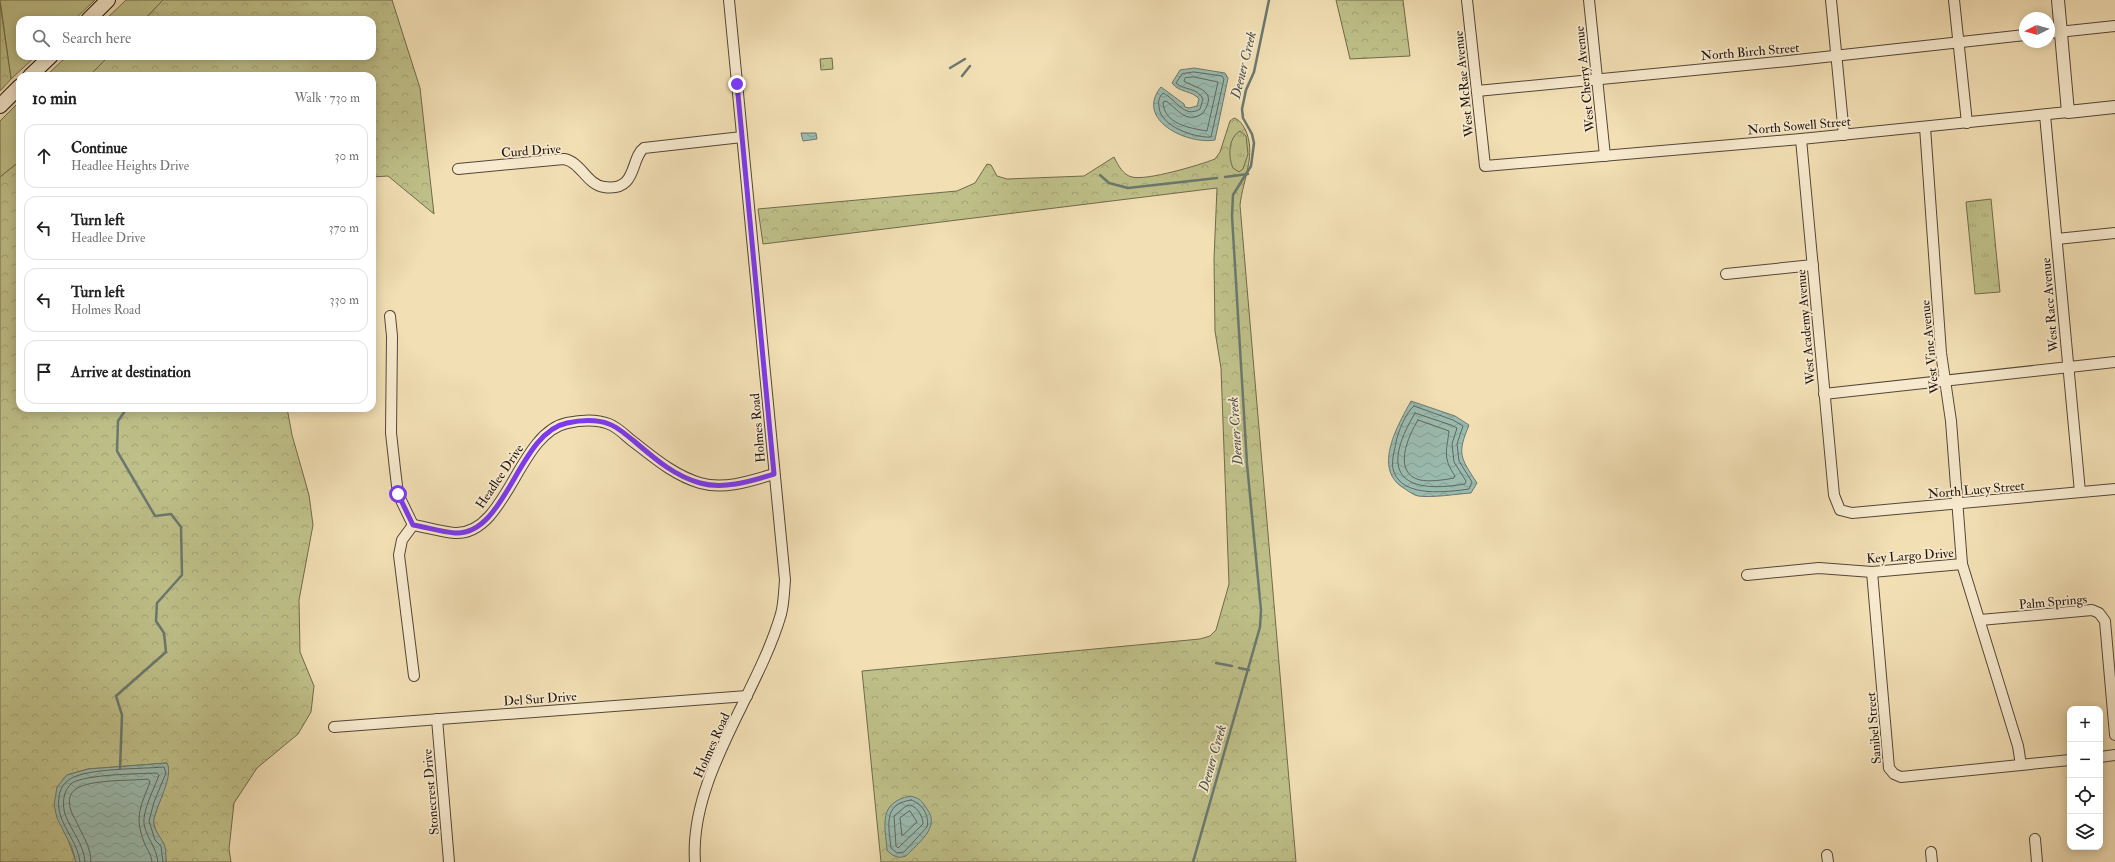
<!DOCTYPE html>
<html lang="en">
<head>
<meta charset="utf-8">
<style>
  body { margin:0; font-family:"IM FELL Double Pica",serif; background:#f6f6f6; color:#222 }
  .controls { position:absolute; right:12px; bottom:12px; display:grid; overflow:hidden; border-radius:8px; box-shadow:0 2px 10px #0003 }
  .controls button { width:36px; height:36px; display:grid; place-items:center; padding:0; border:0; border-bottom:1px solid #e0e0e0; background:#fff; color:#222; font:20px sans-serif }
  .compass { position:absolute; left:2019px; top:12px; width:36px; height:36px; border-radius:50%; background:#fff; box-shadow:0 2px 10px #0003; rotate:264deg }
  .stop { position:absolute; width:12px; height:12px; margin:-9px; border:3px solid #7c3aed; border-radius:50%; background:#fff }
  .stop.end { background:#7c3aed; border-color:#fff; box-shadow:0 1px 4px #0008 }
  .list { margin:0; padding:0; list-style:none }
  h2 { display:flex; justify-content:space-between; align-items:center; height:52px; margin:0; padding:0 16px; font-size:17px }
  h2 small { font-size:13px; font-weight:400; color:#767676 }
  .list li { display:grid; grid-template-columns:26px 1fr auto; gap:12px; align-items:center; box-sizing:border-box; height:64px; margin:0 8px 8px; padding:0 8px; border:1px solid #e0e0e0; border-radius:12px }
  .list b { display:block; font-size:15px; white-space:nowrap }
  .list p { margin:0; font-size:13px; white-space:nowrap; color:#767676 }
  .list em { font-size:13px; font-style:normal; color:#767676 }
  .icon { flex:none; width:22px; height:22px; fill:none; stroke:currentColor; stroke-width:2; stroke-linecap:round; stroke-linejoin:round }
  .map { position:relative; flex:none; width:2115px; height:862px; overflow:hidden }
  .search { position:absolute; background:#fff; box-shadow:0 2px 10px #0003; left:16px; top:16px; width:360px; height:44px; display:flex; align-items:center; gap:10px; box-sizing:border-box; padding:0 14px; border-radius:12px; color:#767676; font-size:15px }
  .panel { position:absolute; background:#fff; box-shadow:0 2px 10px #0003; left:16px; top:72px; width:360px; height:340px; border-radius:12px }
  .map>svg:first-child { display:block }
</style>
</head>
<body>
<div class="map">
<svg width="2115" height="862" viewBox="0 0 2115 862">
  <defs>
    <pattern id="forest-crowns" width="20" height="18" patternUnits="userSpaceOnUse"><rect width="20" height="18" fill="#bfc089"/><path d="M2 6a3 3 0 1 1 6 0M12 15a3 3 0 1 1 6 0" fill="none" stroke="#a4a475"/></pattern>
    <pattern id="park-tufts" width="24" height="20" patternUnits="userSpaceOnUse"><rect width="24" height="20" fill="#bfc089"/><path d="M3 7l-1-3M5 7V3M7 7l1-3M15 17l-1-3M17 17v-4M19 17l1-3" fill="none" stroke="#a4a475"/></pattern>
    <pattern id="water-waves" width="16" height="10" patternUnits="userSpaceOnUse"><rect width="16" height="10" fill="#9bbcb1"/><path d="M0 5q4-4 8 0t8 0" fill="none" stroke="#85a197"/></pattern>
  </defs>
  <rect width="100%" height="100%" fill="#f2dfb4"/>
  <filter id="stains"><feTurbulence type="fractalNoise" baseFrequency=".005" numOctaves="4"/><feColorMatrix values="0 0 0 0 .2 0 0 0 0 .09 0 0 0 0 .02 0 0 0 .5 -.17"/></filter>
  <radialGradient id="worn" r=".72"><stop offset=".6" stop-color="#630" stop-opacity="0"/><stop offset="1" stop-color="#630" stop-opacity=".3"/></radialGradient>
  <!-- green -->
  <g fill="#bfc089" stroke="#706a4b">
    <path d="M0 0H95L74 20H20V56H36L11 79Z"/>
    <path d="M126 0H163L144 20H105Z"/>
    <path d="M67 56H109L89 76H46Z"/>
    <path d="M20 101V161L0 177V121Z"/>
  </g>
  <!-- forest -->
  <g fill="url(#forest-crowns)" stroke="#706a4b">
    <path d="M163 0H392L420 88 434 214 388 176 372 177V76H89L109 56H372V20H144Z"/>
    <path d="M1336 0H1403L1410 56 1350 59Z"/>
    <path d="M0 3 11 79 0 91Z"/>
    <path d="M1234 118C1240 120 1242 124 1245 129 1257 154 1243 179 1240 205L1296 862H881L862 671 1200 639 1210 636 1216 630 1229 584 1221 368 1215 331 1214 259 1217 188 763 244 758 209 957 191 975 183 987 164 991 165 997 176 1007 179 1084 176 1114 157C1118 165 1123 175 1132 177 1146 181 1200 165 1215 159L1220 152 1230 121Z"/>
    <path d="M20 161V408H287L292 435 309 495 313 525 299 600 300 652 314 686 311 712 298 734 257 768 234 803 229 849 231 862H166L164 844 158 838 153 821 163 790 167 763 88 769 67 775 69 842 76 862H0V177Z"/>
  </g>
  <!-- park -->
  <g fill="url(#park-tufts)" stroke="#706a4b">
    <path d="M832 58 833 69 821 70 820 59Z"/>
    <path d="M1240 131 1246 136 1248 154 1243 169 1239 172 1233 168C1228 157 1228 138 1240 131Z"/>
    <path d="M1991 199 2000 292 1975 294 1966 202Z"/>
  </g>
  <!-- water -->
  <g fill="url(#water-waves)" stroke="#6a786f">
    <path d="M1194 68 1225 73 1228 78 1215 140C1188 145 1134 120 1161 87L1184 104 1185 107 1189 108 1197 106 1199 99C1192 90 1179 93 1172 83L1180 70Z"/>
    <path d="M801 133H816L817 139 803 141Z"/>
    <path d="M1411 401 1455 416 1469 425C1457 454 1460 457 1477 483L1471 493C1456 494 1433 498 1418 496 1413 495 1407 490 1402 487 1373 467 1398 425 1411 401Z"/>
    <path d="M167 763C174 776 157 804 154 819 152 828 160 836 164 844 166 848 166 857 166 862H76L72 848 57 818 54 805 57 787 67 775 88 769Z"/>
    <path d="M910 796C920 798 922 801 927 809 941 827 918 843 906 856 898 859 892 856 887 850 885 824 878 803 910 796Z"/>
  </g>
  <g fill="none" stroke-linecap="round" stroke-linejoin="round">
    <!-- shore -->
    <g stroke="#5e685f" stroke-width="1">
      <path d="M1194 72 1222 76 1224 79 1211 137C1194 138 1160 126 1159 107 1158 101 1159 97 1163 93 1176 99 1184 119 1200 109L1203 99C1197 87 1185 91 1176 83L1182 74Z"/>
      <path d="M1194 77 1218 82 1207 131C1189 128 1164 124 1163 102L1166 101C1178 109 1186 125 1203 113 1219 89 1196 89 1184 81L1185 78Z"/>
      <path d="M1414 406 1453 420 1463 426 1457 444 1459 461 1472 482 1469 489C1448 492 1403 498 1394 472 1390 463 1395 450 1396 442 1398 432 1406 412 1414 406Z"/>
      <path d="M1415 413 1451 425 1457 428 1452 444 1454 462 1466 481 1465 484C1399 495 1380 472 1415 413Z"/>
      <path d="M1418 420 1449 431C1447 450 1442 457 1455 476L1454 478C1444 480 1429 482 1420 480 1392 473 1408 436 1418 420Z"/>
      <path d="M911 800C922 803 930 816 927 827L904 852 897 853 891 848C889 827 882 804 911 800Z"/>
      <path d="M910 805C918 807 923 817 923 824L898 848 896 846 894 816 906 806Z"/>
      <path d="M910 811 917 822 902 836 900 818Z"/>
      <path d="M80 862C78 844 65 831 60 814 57 802 58 786 70 779 87 768 142 769 164 767L166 773 154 802 149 821 155 840 161 846 163 862"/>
      <path d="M85 862C84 844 71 831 65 814 62 804 63 790 72 783 87 774 139 774 157 773L159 775C155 787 142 811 144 824 147 839 156 846 158 862"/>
      <path d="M91 862C91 846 81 833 75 819 70 811 65 796 76 789 90 779 131 781 148 779L150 782C141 806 134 816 144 842 147 850 151 853 152 862"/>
    </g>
    <!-- stream -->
    <g stroke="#6a786f" stroke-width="2.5">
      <path d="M950 68 965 59"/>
      <path d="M962 76 970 66"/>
      <path d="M1100 175 1109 183 1128 188 1217 178"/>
      <path d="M1225 177 1248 174"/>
      <path d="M1216 663 1232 666"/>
      <path d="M1239 668 1249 670"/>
      <path d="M120 769 122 715 116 696 166 652 164 633 156 621 157 603 182 575 181 527 171 514 155 516 117 451 118 421 127 408"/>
      <path d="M1193 862 1260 627 1261 610 1247 464 1232 216 1233 195 1251 166 1254 143 1252 134 1243 118 1242 109 1246 90 1254 72 1269 0"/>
    </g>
    <defs>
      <g id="minor">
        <path d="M1467 0 1485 166 1801 139 2068 112"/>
        <path d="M1589 0 1605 156"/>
        <path d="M1831 0 1844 135"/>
        <path d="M1954 0 1967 123"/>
        <path d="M2049 33 2115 26"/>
        <path d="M1477 91 1788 61 2025 35"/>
        <path d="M2045 115 2080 492"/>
        <path d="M1925 127 1941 353 1951 421 1962 564 2018 746 2021 765"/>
        <path d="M1801 139 1834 495 1840 510 1852 513 2115 489"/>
        <path d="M458 169 564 159C581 162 587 185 604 187 638 192 630 158 644 148L742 137"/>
        <path d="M2057 239 2115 233"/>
        <path d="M1726 274 1813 265"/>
        <path d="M390 316 392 336 391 433 395 469 398 494 413 525 402 540 399 555 414 676"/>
        <path d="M1824 394 2115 362"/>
        <path d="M413 525C426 527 441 532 455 533 507 535 518 433 567 423 581 420 596 419 609 424 617 427 624 434 631 440 652 456 673 475 700 483 724 490 751 481 774 474"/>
        <path d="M1872 572 1889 768 1894 774 1901 777 2070 760"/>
        <path d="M1747 575 1819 568 1872 572 1962 564"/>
        <path d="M1980 620 2092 610 2099 613 2105 621 2115 735"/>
        <path d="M437 719 449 862"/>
        <path d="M334 727 747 696"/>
        <path d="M2100 757 2115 755"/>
        <path d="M2035 839 2037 862"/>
        <path d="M1931 852 1932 862"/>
        <path d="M1827 855 1828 862"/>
        <path d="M695 862C689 777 758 694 781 614 784 603 784 591 785 580L729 0"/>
      </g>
      <path id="tertiary" d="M2058 0 2068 112 2115 107"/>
      <g id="secondary">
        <path d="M88 20 108 0"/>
        <path d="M30 76 51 56"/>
        <path d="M0 106 20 86"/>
      </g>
    </defs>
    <!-- minor casing -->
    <use href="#minor" stroke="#544637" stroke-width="12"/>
    <!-- tertiary casing -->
    <use href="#tertiary" stroke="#544637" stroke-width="14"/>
    <!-- secondary casing -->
    <use href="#secondary" stroke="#20130d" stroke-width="16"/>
    <!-- minor -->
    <use href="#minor" stroke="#f7eace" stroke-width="10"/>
    <!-- tertiary -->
    <use href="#tertiary" stroke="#f7eace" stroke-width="12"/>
    <!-- secondary -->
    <use href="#secondary" stroke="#f7eace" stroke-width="14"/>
  </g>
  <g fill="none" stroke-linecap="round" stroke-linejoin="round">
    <!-- route -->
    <path stroke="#7c3aed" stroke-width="5" d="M398 494 413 525C426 527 441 532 455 533 506 536 518 433 567 423 581 420 596 419 609 424 618 427 626 435 634 441 654 458 674 476 700 483 724 490 751 481 774 474L737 84"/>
  </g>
  <g text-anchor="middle" stroke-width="3.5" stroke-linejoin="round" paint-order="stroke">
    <!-- street labels -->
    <g font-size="13" fill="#20130d" stroke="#f7eace">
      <text transform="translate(1750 51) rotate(-5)" y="5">North Birch Street</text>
      <text transform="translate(1584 79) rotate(-96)" y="5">West Cherry Avenue</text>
      <text transform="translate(1463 84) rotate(-96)" y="5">West McRae Avenue</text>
      <text transform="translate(1799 125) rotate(-5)" y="5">North Sowell Street</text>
      <text transform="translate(531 150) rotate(-4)" y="5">Curd Drive</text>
      <text transform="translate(2049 305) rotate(-95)" y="5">West Race Avenue</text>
      <text transform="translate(1805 327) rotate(-95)" y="5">West Academy Avenue</text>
      <text transform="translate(1929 347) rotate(-96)" y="5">West Vine Avenue</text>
      <text transform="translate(757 428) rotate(-95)" y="5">Holmes Road</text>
      <text transform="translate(499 476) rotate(-56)" y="5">Headlee Drive</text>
      <text transform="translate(1976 489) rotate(-5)" y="5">North Lucy Street</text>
      <text transform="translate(1910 555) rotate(-4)" y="5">Key Largo Drive</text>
      <text transform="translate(2053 601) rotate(-5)" y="5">Palm Springs</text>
      <text transform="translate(540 698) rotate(-4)" y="5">Del Sur Drive</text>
      <text transform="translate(1873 728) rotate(-95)" y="5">Sanibel Street</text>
      <text transform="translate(711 745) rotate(-66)" y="5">Holmes Road</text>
      <text transform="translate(430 792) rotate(-95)" y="5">Stonecrest Drive</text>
    </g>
    <!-- water labels -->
    <g font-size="14" font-style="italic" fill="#4b4e46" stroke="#f7eace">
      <text transform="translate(1243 65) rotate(-76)" y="5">Deener Creek</text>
      <text transform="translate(1235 431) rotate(-94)" y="5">Deener Creek</text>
      <text transform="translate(1212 758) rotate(-74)" y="5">Deener Creek</text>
    </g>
  </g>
  <rect width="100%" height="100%" filter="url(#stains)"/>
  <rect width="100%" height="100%" fill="url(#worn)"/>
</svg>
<div class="controls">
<button>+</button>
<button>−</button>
<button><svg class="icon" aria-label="locate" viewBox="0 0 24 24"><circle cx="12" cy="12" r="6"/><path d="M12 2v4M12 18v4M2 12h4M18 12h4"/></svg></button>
<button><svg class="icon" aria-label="layers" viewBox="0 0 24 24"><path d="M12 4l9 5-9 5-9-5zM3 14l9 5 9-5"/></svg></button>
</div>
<svg class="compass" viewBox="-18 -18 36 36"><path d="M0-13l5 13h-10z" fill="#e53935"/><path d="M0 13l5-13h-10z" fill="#767676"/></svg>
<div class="stop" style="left:398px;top:494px"></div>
<div class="stop end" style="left:737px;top:84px"></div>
<div class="search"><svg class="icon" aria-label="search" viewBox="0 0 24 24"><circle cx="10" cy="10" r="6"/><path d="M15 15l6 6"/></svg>Search here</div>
<section class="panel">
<h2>10 min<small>Walk · 730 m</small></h2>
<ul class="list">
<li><svg class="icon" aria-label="ahead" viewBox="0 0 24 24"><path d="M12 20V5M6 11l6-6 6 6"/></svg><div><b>Continue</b><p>Headlee Heights Drive</p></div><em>30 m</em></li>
<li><svg class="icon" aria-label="left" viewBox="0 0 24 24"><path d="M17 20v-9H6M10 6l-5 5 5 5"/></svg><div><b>Turn left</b><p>Headlee Drive</p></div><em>370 m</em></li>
<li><svg class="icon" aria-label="left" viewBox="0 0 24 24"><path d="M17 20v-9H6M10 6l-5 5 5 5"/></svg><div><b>Turn left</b><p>Holmes Road</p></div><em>330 m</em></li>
<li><svg class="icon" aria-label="arrive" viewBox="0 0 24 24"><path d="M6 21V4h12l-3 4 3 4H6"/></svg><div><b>Arrive at destination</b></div></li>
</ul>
</section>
</div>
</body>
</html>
